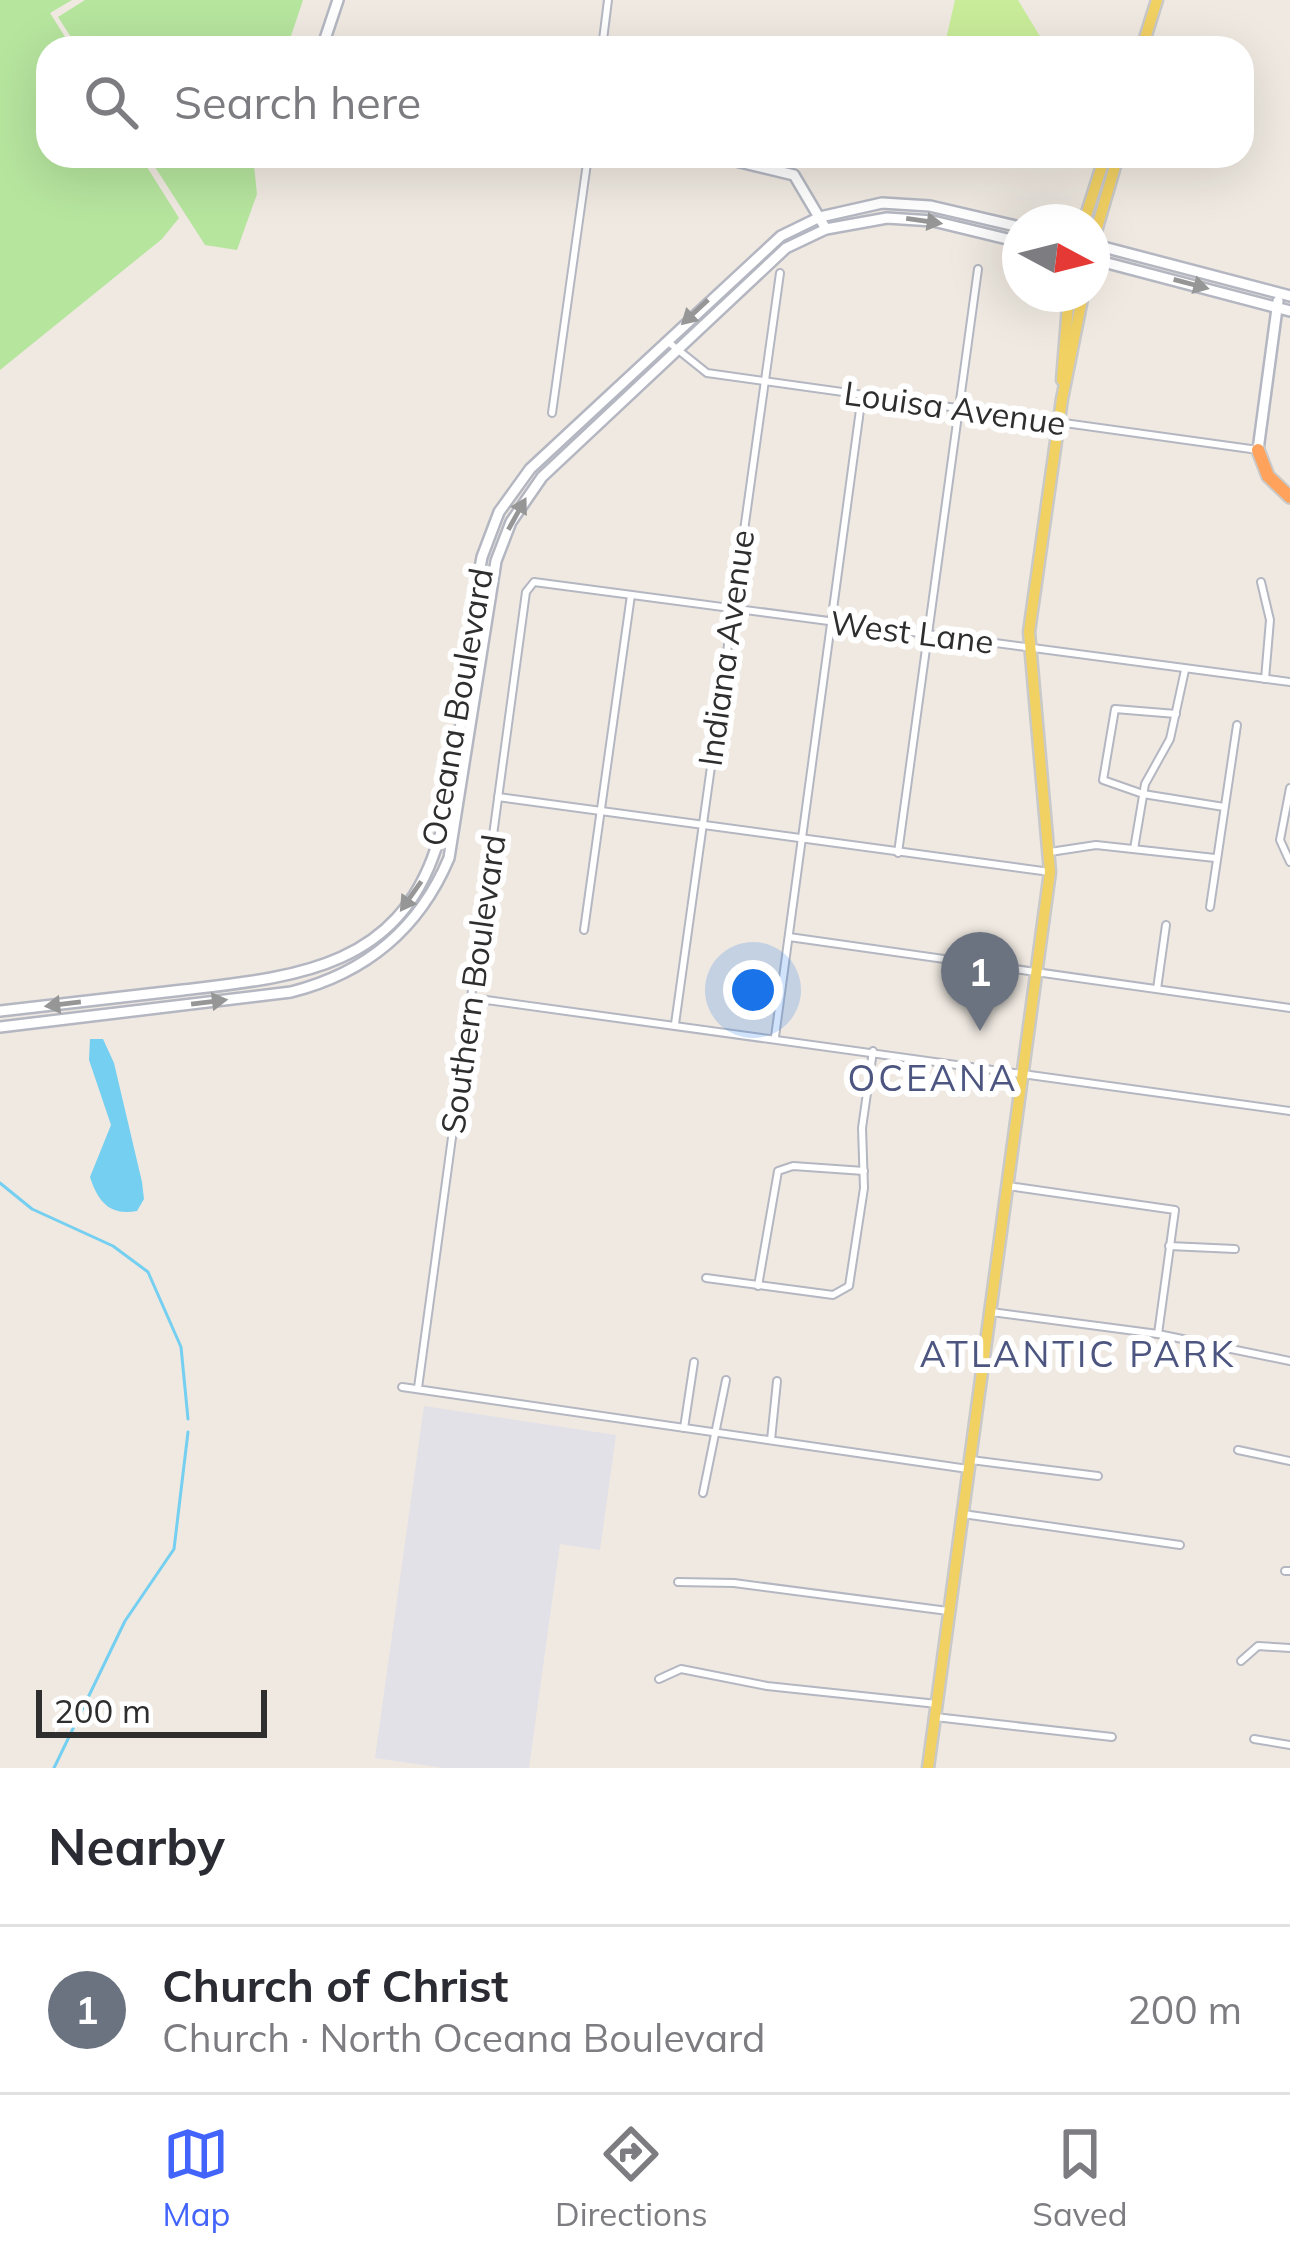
<!DOCTYPE html>
<html lang="en">
<head>
<meta charset="utf-8">
<style>
  body { margin:0; font-family:Mulish,sans-serif; background:#f7f7f7; color:#2b2b33 }
  .compass { position:absolute; left:1002px; top:204px; width:108px; height:108px; border-radius:50%; background:#fff; box-shadow:0 12px 48px #0002; rotate:97deg }
  .scale { position:absolute; left:36px; bottom:30px; width:231px; box-sizing:border-box; padding-left:12px; border:6px solid #2e2e2e; border-top:0; font-size:33px; line-height:42px; white-space:nowrap; color:#2e2e2e; -webkit-text-stroke:9px #fff; paint-order:stroke }
  .you { position:absolute; left:753px; top:990px; width:42px; height:42px; margin:-30px; border:9px solid #fff; border-radius:50%; background:#1a73e8; box-shadow:0 0 0 18px #1a73e833 }
  .badge { display:grid; place-items:center; width:78px; height:78px; border-radius:50%; background:#4264fb; color:#fff; font-size:39px; font-weight:700 }
  .pin { position:absolute; translate:-50% -99px; filter:drop-shadow(0 3px 6px #0008) }
  .pin::after { content:''; position:absolute; top:63px; width:42px; height:36px; background:inherit; clip-path:polygon(0 0,100% 0,50% 100%) }
  .list { margin:0; padding:0; list-style:none }
  h2 { display:flex; justify-content:space-between; align-items:center; height:156px; margin:0; padding:0 48px; font-size:51px }
  h2 small { font-size:39px; font-weight:400; color:#7c7c81 }
  .list li { display:grid; grid-template-columns:78px 1fr auto; gap:36px; align-items:center; box-sizing:border-box; height:168px; padding:0 48px; border-top:3px solid #e1e1e2 }
  .list b { display:block; font-size:45px; white-space:nowrap }
  .list p { margin:0; font-size:39px; white-space:nowrap; color:#7c7c81 }
  .list em { font-size:39px; font-style:normal; color:#7c7c81 }
  .icon { flex:none; width:66px; height:66px; fill:none; stroke:currentColor; stroke-width:2; stroke-linecap:round; stroke-linejoin:round }
  .map { position:relative; flex:none; width:1290px; height:1768px; overflow:hidden }
  .search { position:absolute; background:#fff; box-shadow:0 12px 48px #0002; left:36px; right:36px; top:36px; height:132px; display:flex; align-items:center; gap:30px; box-sizing:border-box; padding:0 42px; border-radius:36px; color:#7c7c81; font-size:45px }
  .sheet { height:324px; background:#fff }
  nav { display:flex; justify-content:space-around; align-items:center; box-sizing:border-box; height:168px; border-top:3px solid #e1e1e2; background:#fff; font-size:33px; color:#7c7c81 }
  nav a { display:grid; justify-items:center; gap:6px }
  nav .on { color:#4264fb }
  .map>svg:first-child { display:block }
</style>
</head>
<body>
<div class="map">
<svg width="1290" height="1768" viewBox="0 0 1290 1768">
  <rect width="100%" height="100%" fill="#efe9e1"/>
  <!-- industrial -->
  <path fill="#e3e1e8" d="M424 1406 616 1435 600 1550 560 1544 529 1768H444L375 1758Z"/>
  <!-- green -->
  <g fill="#b6e59e">
    <path d="M0 0H72L50 13 72 48H48V156H140L179 218 162 239 0 370Z"/>
    <path d="M85 0H303L287 48H78L58 17Z"/>
    <path d="M148 156H253L257 194 237 250 205 245Z"/>
  </g>
  <!-- pitch -->
  <path fill="#c9ec9a" d="M955 0H1018L1047 48H944Z"/>
  <!-- water -->
  <path fill="#75cff0" d="M90 1039H103L114 1063 142 1182 144 1199 137 1211C110 1216 98 1202 90 1177L111 1125 89 1060Z"/>
  <g fill="none" stroke-linecap="round" stroke-linejoin="round">
    <!-- stream -->
    <g stroke="#75cff0" stroke-width="3">
      <path d="M0 1183 32 1209 113 1246 148 1272 181 1347 188 1419"/>
      <path d="M54 1768 125 1621 174 1549 188 1432"/>
    </g>
    <defs>
      <g id="minor">
        <path d="M602 48 608 0"/>
        <path d="M667 341 707 373 1258 450"/>
        <path d="M552 413 588 156"/>
        <path d="M1261 582 1270 620 1265 679"/>
        <path d="M1176 714 1115 709 1103 780 1143 794 1224 807"/>
        <path d="M1290 788 1280 840 1290 862"/>
        <path d="M498 797 1050 872"/>
        <path d="M1134 849 1145 784 1170 739 1185 670"/>
        <path d="M1050 852 1096 845 1215 858"/>
        <path d="M898 853 978 269"/>
        <path d="M1210 907 1237 725"/>
        <path d="M584 930 631 595"/>
        <path d="M789 937 1290 1008"/>
        <path d="M1157 989 1166 925"/>
        <path d="M472 998 1290 1111"/>
        <path d="M675 1024 780 273"/>
        <path d="M775 1037 862 395"/>
        <path d="M1008 1186 1175 1210 1158 1334"/>
        <path d="M1169 1246 1235 1249"/>
        <path d="M706 1278 833 1295 849 1286 864 1188 862 1128 873 1051"/>
        <path d="M758 1286 778 1171 793 1166 864 1171"/>
        <path d="M991 1312 1158 1334 1290 1361"/>
        <path d="M402 1387 968 1469"/>
        <path d="M418 1388 526 592 534 582 1290 682"/>
        <path d="M684 1428 694 1362"/>
        <path d="M771 1440 777 1381"/>
        <path d="M1238 1450 1290 1461"/>
        <path d="M971 1460 1098 1476"/>
        <path d="M703 1493 726 1380"/>
        <path d="M963 1514 1180 1545"/>
        <path d="M1285 1571H1290"/>
        <path d="M678 1582 734 1583 948 1611"/>
        <path d="M1241 1661 1258 1646 1290 1648"/>
        <path d="M659 1679 681 1669 767 1686 937 1704"/>
        <path d="M935 1717 1112 1737"/>
        <path d="M1254 1739 1290 1745"/>
      </g>
      <g id="tertiary">
        <path d="M322 48 338 0"/>
        <path d="M715 156 794 175 826 229"/>
      </g>
      <g id="secondary">
        <path d="M1092 244 1290 296"/>
        <path d="M1092 259 1290 311"/>
        <path d="M1258 450 1278 301"/>
        <path d="M0 1011C61 1004 122 997 183 990 292 977 396 970 436 848 465 762 464 648 482 557L499 512 530 469 781 236 820 217 882 203 930 206 1020 227"/>
        <path d="M0 1027 291 992C366 973 419 929 449 858L496 561 511 522 542 477 786 248 826 229 887 218 933 221 1020 242"/>
      </g>
      <g id="primary">
        <path d="M1142 48 1157 0"/>
        <path d="M1084 222 1105 156"/>
        <path d="M1092 245 1118 156"/>
        <path d="M1062 380 1069 294"/>
        <path d="M928 1768 1050 872 1029 632 1062 399 1083 294"/>
      </g>
      <path id="motorway" d="M1258 450 1268 476 1290 497"/>
    </defs>
    <!-- minor casing -->
    <use href="#minor" stroke="#b4b7c1" stroke-width="10"/>
    <!-- tertiary casing -->
    <use href="#tertiary" stroke="#b4b7c1" stroke-width="14"/>
    <!-- secondary casing -->
    <use href="#secondary" stroke="#b4b7c1" stroke-width="14"/>
    <!-- primary casing -->
    <use href="#primary" stroke="#c9c9c9" stroke-width="15"/>
    <!-- motorway casing -->
    <use href="#motorway" stroke="#c9c9c9" stroke-width="16"/>
    <!-- minor -->
    <use href="#minor" stroke="#fff" stroke-width="6"/>
    <!-- tertiary -->
    <use href="#tertiary" stroke="#fff" stroke-width="9"/>
    <!-- secondary -->
    <use href="#secondary" stroke="#fff" stroke-width="9"/>
    <!-- primary -->
    <use href="#primary" stroke="#f2d163" stroke-width="10"/>
    <!-- motorway -->
    <use href="#motorway" stroke="#ffa35c" stroke-width="12"/>
  </g>
  <!-- one-way arrows -->
  <defs><path id="oneway-solid" d="M-6-.8H1V-3.2L6.5 0L1 3.2V.8H-6Z" transform="scale(3)"/></defs>
  <g fill="#969696">
    <use href="#oneway-solid" transform="translate(924 221) rotate(8)"/>
    <use href="#oneway-solid" transform="translate(1191 284) rotate(15)"/>
    <use href="#oneway-solid" transform="translate(695 312) rotate(137)"/>
    <use href="#oneway-solid" transform="translate(517 514) rotate(-61)"/>
    <use href="#oneway-solid" transform="translate(411 896) rotate(125)"/>
    <use href="#oneway-solid" transform="translate(209 1002) rotate(-7)"/>
    <use href="#oneway-solid" transform="translate(63 1004) rotate(173)"/>
  </g>
  <g text-anchor="middle" stroke-width="12" stroke-linejoin="round" paint-order="stroke">
    <!-- street labels -->
    <g font-size="33" fill="#2e2e2e" stroke="#fff">
      <text transform="translate(955 408) rotate(8)" y="12">Louisa Avenue</text>
      <text transform="translate(912 632) rotate(7)" y="12">West Lane</text>
      <text transform="translate(726 648) rotate(-82)" y="12">Indiana Avenue</text>
      <text transform="translate(457 707) rotate(-80)" y="12">Oceana Boulevard</text>
      <text transform="translate(473 984) rotate(-82)" y="12">Southern Boulevard</text>
    </g>
    <!-- neighbourhood labels -->
    <g font-size="36" letter-spacing="3" fill="#4d5680" stroke="#fff">
      <text x="933" y="1091">OCEANA</text>
      <text x="1078" y="1367">ATLANTIC PARK</text>
    </g>
  </g>
</svg>
<svg class="compass" viewBox="-18 -18 36 36"><path d="M0-13l5 13h-10z" fill="#e53935"/><path d="M0 13l5-13h-10z" fill="#7c7c81"/></svg>
<div class="scale">200 m</div>
<div class="you"></div>
<div class="pin badge" style="left:980px;top:1031px;background:#6b7280">1</div>
<div class="search"><svg class="icon" aria-label="search" viewBox="0 0 24 24"><circle cx="10" cy="10" r="6"/><path d="M15 15l6 6"/></svg>Search here</div>
</div>
<section class="sheet">
<h2>Nearby<small></small></h2>
<ul class="list">
<li><span class="badge" style="background:#6b7280">1</span><div><b>Church of Christ</b><p>Church · North Oceana Boulevard</p></div><em>200 m</em></li>
</ul>
</section>
<nav>
<a class="on"><svg class="icon" aria-label="map" viewBox="0 0 24 24"><path d="M3 6l6-2 6 2 6-2v14l-6 2-6-2-6 2zM9 4v14M15 6v14"/></svg>Map</a>
<a><svg class="icon" aria-label="directions" viewBox="0 0 24 24"><path d="M12 3l9 9-9 9-9-9zM9 14v-3h6M13 9l2 2-2 2"/></svg>Directions</a>
<a><svg class="icon" aria-label="saved" viewBox="0 0 24 24"><path d="M7 4h10v16l-5-4-5 4z"/></svg>Saved</a>
</nav>
</body>
</html>
